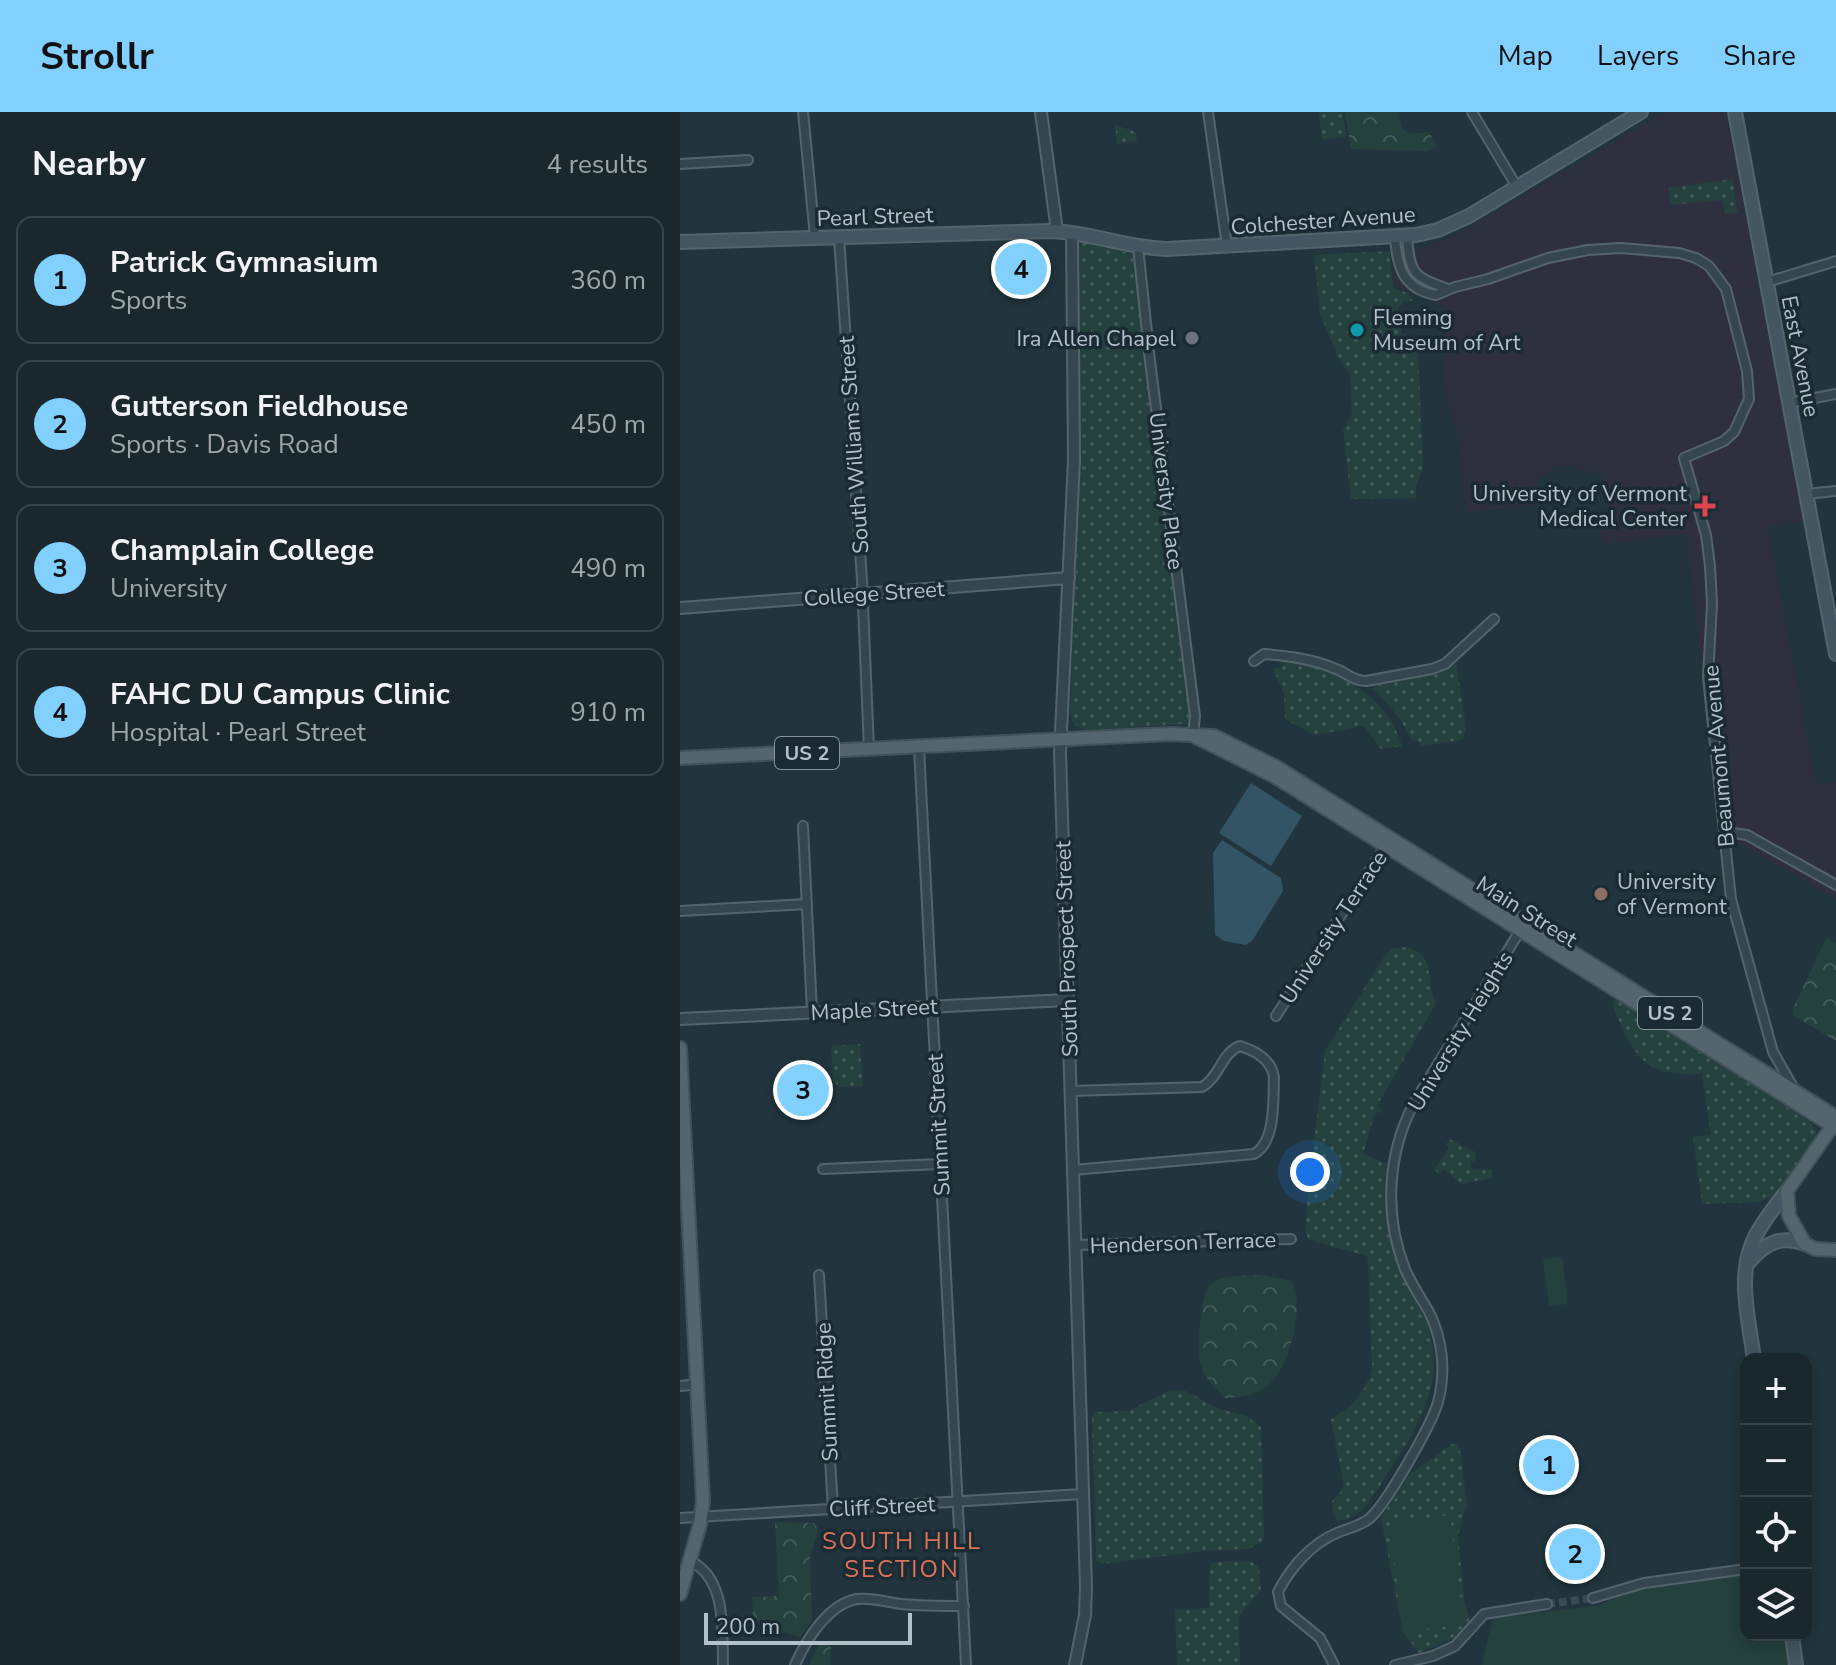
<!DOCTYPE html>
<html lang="en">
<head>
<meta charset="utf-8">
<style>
  body { margin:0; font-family:"Nunito Sans",sans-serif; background:#233036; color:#f1f3f6 }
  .controls { position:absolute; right:24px; bottom:24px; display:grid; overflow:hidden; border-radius:16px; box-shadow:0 4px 20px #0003 }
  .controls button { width:72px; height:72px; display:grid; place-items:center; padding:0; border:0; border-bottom:2px solid #38444a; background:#1a282e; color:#f1f3f6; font:40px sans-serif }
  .scale { position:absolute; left:24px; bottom:20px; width:208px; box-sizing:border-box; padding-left:8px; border:4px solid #b2c1ca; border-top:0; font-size:22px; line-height:28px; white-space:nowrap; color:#b2c1ca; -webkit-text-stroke:6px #1b2b33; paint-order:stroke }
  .you { position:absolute; left:630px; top:1060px; width:28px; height:28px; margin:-20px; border:6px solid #fff; border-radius:50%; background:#1a73e8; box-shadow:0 0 0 12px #1a73e833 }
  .badge { display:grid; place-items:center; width:52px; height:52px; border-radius:50%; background:#82d0ff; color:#111; font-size:26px; font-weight:700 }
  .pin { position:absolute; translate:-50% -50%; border:4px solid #fff; box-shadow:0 2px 8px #0006 }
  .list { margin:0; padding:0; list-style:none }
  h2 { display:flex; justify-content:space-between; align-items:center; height:104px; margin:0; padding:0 32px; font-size:34px }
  h2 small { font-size:26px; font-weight:400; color:#9fa6aa }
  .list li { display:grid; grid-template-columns:52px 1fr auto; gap:24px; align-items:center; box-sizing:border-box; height:128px; margin:0 16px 16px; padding:0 16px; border:2px solid #38444a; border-radius:16px }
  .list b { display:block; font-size:30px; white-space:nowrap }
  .list p { margin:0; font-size:26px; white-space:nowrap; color:#9fa6aa }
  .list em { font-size:26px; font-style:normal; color:#9fa6aa }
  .icon { flex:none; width:44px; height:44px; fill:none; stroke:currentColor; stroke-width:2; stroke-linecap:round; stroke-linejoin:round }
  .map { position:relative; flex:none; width:1156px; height:1553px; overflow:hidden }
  header { display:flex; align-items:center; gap:48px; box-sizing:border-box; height:112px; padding:0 40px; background:#82d0ff; color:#111 }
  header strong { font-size:38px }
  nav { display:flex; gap:44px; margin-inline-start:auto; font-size:28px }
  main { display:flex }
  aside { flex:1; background:#1a282e }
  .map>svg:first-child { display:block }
</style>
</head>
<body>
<header>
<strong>Strollr</strong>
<nav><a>Map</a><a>Layers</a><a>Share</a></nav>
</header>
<main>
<aside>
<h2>Nearby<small>4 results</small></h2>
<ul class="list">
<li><span class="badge">1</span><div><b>Patrick Gymnasium</b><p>Sports</p></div><em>360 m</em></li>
<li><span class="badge">2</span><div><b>Gutterson Fieldhouse</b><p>Sports · Davis Road</p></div><em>450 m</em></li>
<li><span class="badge">3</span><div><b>Champlain College</b><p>University</p></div><em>490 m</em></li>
<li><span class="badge">4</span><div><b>FAHC DU Campus Clinic</b><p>Hospital · Pearl Street</p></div><em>910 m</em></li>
</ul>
</aside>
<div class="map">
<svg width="1156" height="1553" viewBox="0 0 1156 1553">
  <defs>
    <pattern id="green-dots" width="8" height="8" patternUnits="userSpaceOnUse" patternTransform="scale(2)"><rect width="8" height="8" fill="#25413d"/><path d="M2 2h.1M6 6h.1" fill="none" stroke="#425b58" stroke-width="1.8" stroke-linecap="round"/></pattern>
    <pattern id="forest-crowns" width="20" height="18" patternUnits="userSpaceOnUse" patternTransform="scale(2)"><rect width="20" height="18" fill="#25413d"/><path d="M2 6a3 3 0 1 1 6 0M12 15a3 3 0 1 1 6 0" fill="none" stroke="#425b58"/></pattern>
  </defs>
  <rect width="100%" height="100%" fill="#22353e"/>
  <!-- medical -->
  <path fill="#2e303f" d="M985 0H1046L1123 409 1088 415 1136 672 1156 668V787L1042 721 1006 422 922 432 920 415 926 405 930 389 926 372 917 358 912 363 903 357 888 354 873 356 860 366 854 379 853 393 786 401 777 321 764 277V217L761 192 715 174 711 138 738 136 769 127Z"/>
  <!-- green -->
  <g fill="url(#green-dots)">
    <path d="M639 0H663L666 25 642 27Z"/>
    <path d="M435 13 456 20 457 29 437 32Z"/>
    <path d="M1052 67 1058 101 1046 102 1042 88 991 93 989 76Z"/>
    <path d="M405 130 448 141 453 145 512 607 507 612 406 618 395 614 390 603 400 319V138L401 132Z"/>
    <path d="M710 139 713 176 728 181 733 189H724L718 196 722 222H725L726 228 738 235 743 356 736 375V386L671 387 663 317 672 302 670 263 658 245 640 201 634 143Z"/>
    <path d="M604 546C654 558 707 580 722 634L701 637 684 614 635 623 605 607 604 581 593 557 602 555 599 550 605 549Z"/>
    <path d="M776 551 786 615 783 628 741 634 739 630 732 628 718 604 692 575C717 559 750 566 776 551Z"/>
    <path d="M725 835C758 843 744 866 756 891L697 994 702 997 700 1001 695 1000 683 1042 708 1052C706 1080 706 1109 712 1137 718 1163 735 1184 745 1208 768 1260 743 1307 715 1350 704 1365 694 1388 680 1400 675 1405 665 1407 658 1410L653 1402 652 1389 659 1383 664 1374 651 1307C671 1297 688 1278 692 1255L688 1149 687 1144 629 1128 626 1122 627 1087 645 939 704 845 712 836Z"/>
    <path d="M936 887 1041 951 1132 1012 1136 1019V1028L1097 1083 1079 1090 1022 1092 1013 1025 1031 1023 1022 962C965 964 956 948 935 900L933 892Z"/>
    <path d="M180 932 183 974 159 975 153 969 151 934Z"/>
    <path d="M770 1027 795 1040 796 1047 791 1051V1055L794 1058 812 1057V1066L782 1072 763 1057 760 1062 754 1058 769 1036 766 1032Z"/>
    <path d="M491 1278 506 1279 537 1296 566 1304 581 1314 584 1424 581 1431 567 1437 523 1439 422 1452 416 1448 412 1306 416 1300 448 1299Z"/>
    <path d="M772 1332H776L780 1337 787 1393 778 1423 784 1487 790 1511 778 1524 739 1541 723 1520 701 1406 730 1362Z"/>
    <path d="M550 1449 572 1450 579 1456 581 1478 559 1504 560 1553H497L495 1498 529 1496 530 1451Z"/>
  </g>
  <!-- forest -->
  <g fill="url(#forest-crowns)">
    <path d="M665 0H719L722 17 730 22 749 20 757 34 748 39 671 37Z"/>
    <path d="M1147 825 1156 832V928H1154L1113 903V896Z"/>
    <path d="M581 1163 612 1169C625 1194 610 1257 587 1274 574 1284 561 1285 545 1286 534 1275 524 1266 520 1251 517 1236 520 1181 531 1172 543 1162 566 1164 581 1163Z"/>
    <path d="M95 1410 134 1411 138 1418 130 1445 132 1507 120 1525 101 1520H87L73 1502 72 1485 99 1484Z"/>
    <path d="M151 1528 150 1553H129L138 1534Z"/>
  </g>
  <!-- pitch -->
  <g fill="#25413d">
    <path d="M882 1145 888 1192 869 1194 863 1147Z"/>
    <path d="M770 1403 783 1512 723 1520 710 1411Z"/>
    <path d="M1066 1462V1523H1107L1111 1553H802L812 1508 818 1505 916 1494 956 1478Z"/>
  </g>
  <!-- water -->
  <g fill="#325465">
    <path d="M571 671 622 704 591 754 539 721Z"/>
    <path d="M542 728 601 766 603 779 572 829 566 833 544 829 535 823 533 741Z"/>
  </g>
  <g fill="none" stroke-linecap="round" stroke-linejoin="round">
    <!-- minor-tunnel -->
    <path stroke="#384a53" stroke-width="8" stroke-dasharray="8 4" stroke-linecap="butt" d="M867 1492 913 1486"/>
    <defs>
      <g id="minor">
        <path d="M123 0 135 125"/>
        <path d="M528 0 547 134"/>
        <path d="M792 0 837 75"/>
        <path d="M0 52 68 48"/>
        <path d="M727 124C730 164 734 164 768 177"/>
        <path d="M159 125 182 468 189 638"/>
        <path d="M715 125C717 155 723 177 756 183L775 175 808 167 868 146 908 138 941 136 999 141 1016 146 1029 154 1046 177 1067 259 1069 287 1054 320 1044 329 1004 346 1026 423 1030 454 1032 492 1028 565 1051 787 1093 940 1113 975"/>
        <path d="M458 135 470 249 515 604 513 623"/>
        <path d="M1087 170 1156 149"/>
        <path d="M1109 291 1156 282"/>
        <path d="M1126 382 1156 379"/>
        <path d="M574 549 584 542C608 544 633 547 656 557 667 561 673 569 686 569L752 557 765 552 814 507"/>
        <path d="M239 636 286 1553"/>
        <path d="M123 714 132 900"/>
        <path d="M1045 720 1067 723 1156 773"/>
        <path d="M0 799 127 792"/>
        <path d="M596 904 708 730"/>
        <path d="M391 979 522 975C539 966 542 940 560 934 576 939 592 948 594 966 593 988 596 1030 574 1042L393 1058"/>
        <path d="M143 1057 261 1052"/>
        <path d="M395 1133 611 1127"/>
        <path d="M139 1163 153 1397"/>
        <path d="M0 1274 18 1272"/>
        <path d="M0 1406 403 1382"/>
        <path d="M10 1449C47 1466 42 1519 43 1553"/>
        <path d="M913 1486 964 1471 1066 1457"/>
        <path d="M115 1553C126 1528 148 1492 177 1487 191 1485 207 1490 221 1492 242 1494 263 1494 284 1494"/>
        <path d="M654 1553 640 1526 601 1494 598 1480C610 1456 632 1431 657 1421 668 1416 681 1414 690 1406 707 1391 752 1312 758 1290 766 1260 763 1228 749 1200 741 1186 732 1173 725 1157 704 1104 707 1042 734 991L843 814"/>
        <path d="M715 1553 753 1544 775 1534 804 1502 867 1492"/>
      </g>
      <g id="tertiary">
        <path d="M361 0 377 119"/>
        <path d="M392 121 394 348 380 641 406 1475 405 1503 395 1553"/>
        <path d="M0 496 389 466"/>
        <path d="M0 907 388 888"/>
      </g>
      <g id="secondary">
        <path d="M1055 0 1156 542"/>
        <path d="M0 130 370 119C410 120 447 136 487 137L736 123 758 118 789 104 961 0"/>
        <path d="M1069 1150C1085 1131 1101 1123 1125 1132"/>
        <path d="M1074 1247C1069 1208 1056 1162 1075 1125 1083 1109 1096 1093 1107 1079"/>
        <path d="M1112 1523 1116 1553"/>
      </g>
      <g id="primary">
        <path d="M516 625 594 664 1156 1016"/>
        <path d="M0 646 490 622 534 624 598 656 1156 1005"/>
        <path d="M0 936 23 1389 20 1412 0 1482"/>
        <path d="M1156 1009 1107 1079 1109 1104 1125 1132 1135 1137 1156 1138"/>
      </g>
    </defs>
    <!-- minor casing -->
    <use href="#minor" stroke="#54646c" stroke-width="12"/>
    <!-- tertiary casing -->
    <use href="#tertiary" stroke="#54646c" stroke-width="14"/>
    <!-- secondary casing -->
    <use href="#secondary" stroke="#54646c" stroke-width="16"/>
    <!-- primary casing -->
    <use href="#primary" stroke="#42525a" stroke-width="16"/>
    <!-- minor -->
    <use href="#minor" stroke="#36464e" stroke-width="8"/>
    <!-- tertiary -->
    <use href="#tertiary" stroke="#36464e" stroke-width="10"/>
    <!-- secondary -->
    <use href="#secondary" stroke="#445662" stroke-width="12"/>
    <!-- primary -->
    <use href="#primary" stroke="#54656e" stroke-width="12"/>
  </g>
  <!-- markers -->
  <circle fill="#0f9aa8" stroke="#1b2b33" stroke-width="3" cx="677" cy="218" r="8"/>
  <circle fill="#6b7280" stroke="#1b2b33" stroke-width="3" cx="512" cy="226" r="8"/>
  <path fill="#e0444e" stroke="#1b2b33" stroke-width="3" d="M1021 382h8v8h8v8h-8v8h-8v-8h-8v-8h8z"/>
  <circle fill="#8d6e63" stroke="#1b2b33" stroke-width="3" cx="921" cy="782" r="8"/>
  <g text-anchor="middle" stroke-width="7" stroke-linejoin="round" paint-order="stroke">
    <!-- shield labels -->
    <g fill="#1b2b33" stroke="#85949d" stroke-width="2">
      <rect x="95" y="625" width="64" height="32" rx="6"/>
      <rect x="958" y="885" width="64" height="32" rx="6"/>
    </g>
    <g font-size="20" font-weight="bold" fill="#b2c1ca">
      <text x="127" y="648">US 2</text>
      <text x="990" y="908">US 2</text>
    </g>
    <!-- street labels -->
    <g font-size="22" fill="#b2c1ca" stroke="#1b2b33">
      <text transform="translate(195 104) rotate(-2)" y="8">Pearl Street</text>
      <text transform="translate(643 108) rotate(-4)" y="8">Colchester Avenue</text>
      <text transform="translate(1121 244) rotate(79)" y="8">East Avenue</text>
      <text transform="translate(173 333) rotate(-94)" y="8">South Williams Street</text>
      <text transform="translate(487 379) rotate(83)" y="8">University Place</text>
      <text transform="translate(194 481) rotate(-4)" y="8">College Street</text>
      <text transform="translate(1038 644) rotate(-95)" y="8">Beaumont Avenue</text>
      <text transform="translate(847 799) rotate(32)" y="8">Main Street</text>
      <text transform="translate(653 815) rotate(-57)" y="8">University Terrace</text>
      <text transform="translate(386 837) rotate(-92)" y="8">South Prospect Street</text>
      <text transform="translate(194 897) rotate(-3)" y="8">Maple Street</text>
      <text transform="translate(780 919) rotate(-59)" y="8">University Heights</text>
      <text transform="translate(258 1013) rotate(-93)" y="8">Summit Street</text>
      <text transform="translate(503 1130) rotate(-2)" y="8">Henderson Terrace</text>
      <text transform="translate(146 1280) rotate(-93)" y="8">Summit Ridge</text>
      <text transform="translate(202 1394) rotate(-3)" y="8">Cliff Street</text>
    </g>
    <!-- poi labels -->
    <g font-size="22" fill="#b2c1ca" stroke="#1b2b33" text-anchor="start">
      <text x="693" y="213">Fleming<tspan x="693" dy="25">Museum of Art</tspan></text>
      <text x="496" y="234" text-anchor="end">Ira Allen Chapel</text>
      <text x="1007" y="389" text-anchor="end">University of Vermont<tspan x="1007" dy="25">Medical Center</tspan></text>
      <text x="937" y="777">University<tspan x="937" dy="25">of Vermont</tspan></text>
    </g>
    <!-- neighbourhood labels -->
    <g font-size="24" letter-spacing="2" fill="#db735b" stroke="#1b2b33">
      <text x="222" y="1437">SOUTH HILL<tspan x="222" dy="28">SECTION</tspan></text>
    </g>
  </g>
</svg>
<div class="controls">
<button>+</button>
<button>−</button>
<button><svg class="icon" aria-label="locate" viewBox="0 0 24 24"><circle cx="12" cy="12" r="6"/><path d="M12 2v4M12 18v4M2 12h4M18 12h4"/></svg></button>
<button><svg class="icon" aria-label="layers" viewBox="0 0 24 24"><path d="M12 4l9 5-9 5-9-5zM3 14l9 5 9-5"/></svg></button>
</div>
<div class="scale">200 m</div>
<div class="you"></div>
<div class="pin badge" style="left:869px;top:1353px">1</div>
<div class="pin badge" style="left:895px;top:1442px">2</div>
<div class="pin badge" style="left:123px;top:978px">3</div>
<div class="pin badge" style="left:341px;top:157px">4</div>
</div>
</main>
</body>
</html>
